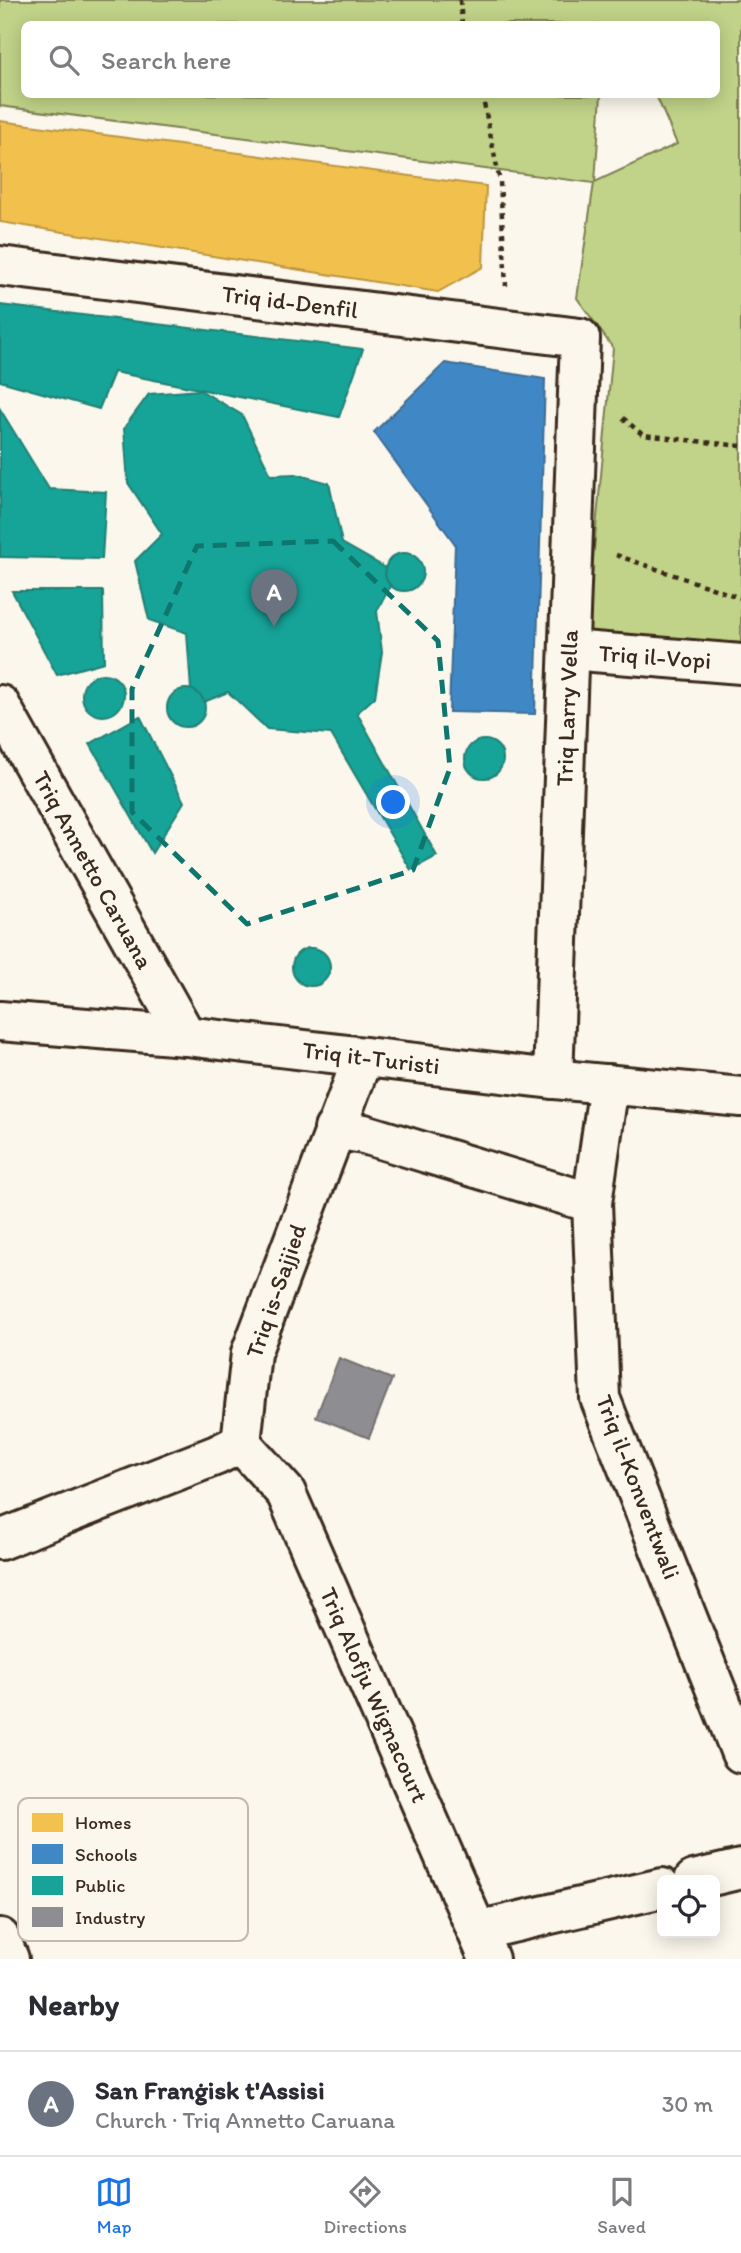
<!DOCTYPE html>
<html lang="en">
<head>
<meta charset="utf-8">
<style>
  body { margin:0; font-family:Itim,sans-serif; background:#f7f7f7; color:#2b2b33 }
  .controls { position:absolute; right:21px; bottom:21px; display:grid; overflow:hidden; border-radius:10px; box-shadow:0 4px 18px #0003 }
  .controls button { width:63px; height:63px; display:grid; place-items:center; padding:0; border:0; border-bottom:2px solid #e1e1e2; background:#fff; color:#2b2b33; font:35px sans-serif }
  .you { position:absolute; left:394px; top:803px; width:24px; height:24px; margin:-18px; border:5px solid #fff; border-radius:50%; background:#1a73e8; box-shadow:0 0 0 10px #1a73e833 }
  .badge { display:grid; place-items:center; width:46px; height:46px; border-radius:50%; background:#1a73e8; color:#fff; font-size:23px; font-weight:700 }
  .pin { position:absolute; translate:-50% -58px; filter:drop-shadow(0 2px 4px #0008) }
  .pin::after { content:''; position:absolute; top:37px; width:24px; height:21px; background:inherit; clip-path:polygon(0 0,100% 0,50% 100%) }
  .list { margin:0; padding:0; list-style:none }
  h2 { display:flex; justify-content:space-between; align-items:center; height:91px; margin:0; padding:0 28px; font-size:30px }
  h2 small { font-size:23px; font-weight:400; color:#7c7c81 }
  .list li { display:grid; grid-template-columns:46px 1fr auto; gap:21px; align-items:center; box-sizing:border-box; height:105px; padding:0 28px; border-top:2px solid #e1e1e2 }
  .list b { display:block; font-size:26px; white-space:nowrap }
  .list p { margin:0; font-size:23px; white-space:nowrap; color:#7c7c81 }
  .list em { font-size:23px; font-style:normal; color:#7c7c81 }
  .icon { flex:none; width:38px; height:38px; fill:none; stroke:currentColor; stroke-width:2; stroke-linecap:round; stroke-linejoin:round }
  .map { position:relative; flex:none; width:741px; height:1959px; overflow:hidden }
  .search { position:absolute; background:#fff; box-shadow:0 4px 18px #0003; left:21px; right:21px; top:21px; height:77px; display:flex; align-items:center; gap:18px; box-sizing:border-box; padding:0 24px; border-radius:10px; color:#7c7c81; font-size:26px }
  .sheet { height:196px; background:#fff }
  nav { display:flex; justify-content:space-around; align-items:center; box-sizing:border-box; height:98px; border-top:2px solid #e1e1e2; background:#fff; font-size:19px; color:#7c7c81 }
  nav a { display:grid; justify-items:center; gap:4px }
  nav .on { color:#1a73e8 }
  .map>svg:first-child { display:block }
</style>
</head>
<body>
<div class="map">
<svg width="741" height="1959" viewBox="0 0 741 1959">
  <rect width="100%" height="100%" fill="#fbf7ec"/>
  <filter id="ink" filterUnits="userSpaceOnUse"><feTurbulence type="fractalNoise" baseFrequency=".0143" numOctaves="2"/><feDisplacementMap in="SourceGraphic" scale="14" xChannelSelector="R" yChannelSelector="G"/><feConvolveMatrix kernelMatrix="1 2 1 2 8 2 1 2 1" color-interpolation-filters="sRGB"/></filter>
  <g filter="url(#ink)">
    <!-- green -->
    <path fill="#c0d388" stroke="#7e7e53" stroke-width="2" fill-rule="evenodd" d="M0 0H741V643L586 634 613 348 577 298 594 183 0 106ZM24 24H716V94L656 95 677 144 595 182 601 95 24 94Z"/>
    <!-- homes -->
    <path fill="#f2c14e" stroke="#bb9440" stroke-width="2" d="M0 121 486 186 483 267 438 292 0 222Z"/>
    <!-- schools -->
    <path fill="#3f88c5" stroke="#3e6c93" stroke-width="2" d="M445 363 545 379 535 714 449 712 455 544 374 432Z"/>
    <!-- public -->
    <g fill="#17a398" stroke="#227f73" stroke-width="2">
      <path d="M0 305 363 349 339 417 114 372 99 409 0 381Z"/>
      <path d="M200 390 242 415 271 475 296 474 329 483 342 543 386 568 387 581 391 585 377 611 382 652 375 697 357 713 437 856 411 870 331 734 267 729 228 692 204 702 201 697 191 690 187 633 149 620 135 561 162 534 128 483 124 428 149 394Z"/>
      <path d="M0 409 49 489 106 492 102 559 0 557Z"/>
      <circle cx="404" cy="572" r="19"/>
      <path d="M12 591H103L104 662 57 675Z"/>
      <circle cx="103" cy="695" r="21"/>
      <circle cx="186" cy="708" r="19"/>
      <path d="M140 716 184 802 152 853 90 744Z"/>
      <circle cx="484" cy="759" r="19"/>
      <circle cx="311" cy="967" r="19"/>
    </g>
    <!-- industry -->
    <path fill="#8d8d92" stroke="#746f6f" stroke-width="2" d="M339 1358 392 1379 369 1438 316 1417Z"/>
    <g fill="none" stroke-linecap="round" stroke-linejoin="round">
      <defs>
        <g id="street">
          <path d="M0 266 580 338 553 1079"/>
          <path d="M569 650 741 664"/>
          <path d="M0 705 186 1036"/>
          <path d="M0 1021 186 1036 553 1079 741 1097"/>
          <path d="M609 1084 592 1203 600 1398 741 1753"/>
          <path d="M334 1129 364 1134 592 1203"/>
          <path d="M241 1443 286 1493 489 1959"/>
          <path d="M241 1443 251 1353 363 1057"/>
          <path d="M0 1540 217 1455 241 1443"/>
          <path d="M694 1880 741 1869"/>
          <path d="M477 1931 662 1888"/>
          <path d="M0 1938 9 1959"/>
        </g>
      </defs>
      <!-- street casing -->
      <use href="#street" stroke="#3b2a1e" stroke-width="44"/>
      <!-- path -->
      <g stroke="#3b2a1e" stroke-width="4.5" stroke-dasharray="5 5" stroke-linecap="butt">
        <path d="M460 0 462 24"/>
        <path d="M482 94 500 182 506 286"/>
        <path d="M623 418 643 435 741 446"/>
        <path d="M616 555 741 598"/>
      </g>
      <!-- street -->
      <use href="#street" stroke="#fbf7ec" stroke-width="38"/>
    </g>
  </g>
  <!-- marked area -->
  <path fill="none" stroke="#0f766e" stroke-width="5" stroke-dasharray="14 9" stroke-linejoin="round" d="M333 541 438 641 450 768 413 870 247 924 132 812V689L197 546Z"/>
  <g text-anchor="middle" stroke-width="7" stroke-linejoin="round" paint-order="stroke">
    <!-- street labels -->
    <g font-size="24" fill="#3b2a1e" stroke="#fbf7ec">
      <text transform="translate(290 302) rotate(7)" y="8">Triq id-Denfil</text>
      <text transform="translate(655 657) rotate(4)" y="8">Triq il-Vopi</text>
      <text transform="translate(567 708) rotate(-88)" y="8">Triq Larry Vella</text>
      <text transform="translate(93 870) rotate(61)" y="8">Triq Annetto Caruana</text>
      <text transform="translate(371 1058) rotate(7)" y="8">Triq it-Turisti</text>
      <text transform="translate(276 1291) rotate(-71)" y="8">Triq is-Sajjied</text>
      <text transform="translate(638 1487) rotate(69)" y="8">Triq il-Konventwali</text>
      <text transform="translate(374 1695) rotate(66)" y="8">Triq Alofju Wignacourt</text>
    </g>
  </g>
  <!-- legend -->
  <rect x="18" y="1798" width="230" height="143" rx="10" fill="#fbf7ec" stroke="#c1baae" stroke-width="2"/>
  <rect x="32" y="1813" width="31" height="19" fill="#f2c14e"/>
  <rect x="32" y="1844" width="31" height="20" fill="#3f88c5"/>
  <rect x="32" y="1876" width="31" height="19" fill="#17a398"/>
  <rect x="32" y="1907" width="31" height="20" fill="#8d8d92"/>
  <g font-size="19" fill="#3b2a1e">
    <text x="75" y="1829">Homes</text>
    <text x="75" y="1861">Schools</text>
    <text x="75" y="1892">Public</text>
    <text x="75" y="1924">Industry</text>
  </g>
</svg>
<div class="controls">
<button><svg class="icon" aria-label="locate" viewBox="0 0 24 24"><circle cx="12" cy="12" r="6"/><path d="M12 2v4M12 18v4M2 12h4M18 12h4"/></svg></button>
</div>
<div class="you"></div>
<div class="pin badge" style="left:274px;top:627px;background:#6b7280">A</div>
<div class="search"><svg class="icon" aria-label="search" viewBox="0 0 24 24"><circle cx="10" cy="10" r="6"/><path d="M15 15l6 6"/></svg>Search here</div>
</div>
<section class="sheet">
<h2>Nearby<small></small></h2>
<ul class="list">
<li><span class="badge" style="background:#6b7280">A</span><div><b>San Franġisk t'Assisi</b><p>Church · Triq Annetto Caruana</p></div><em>30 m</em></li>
</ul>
</section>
<nav>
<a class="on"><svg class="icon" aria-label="map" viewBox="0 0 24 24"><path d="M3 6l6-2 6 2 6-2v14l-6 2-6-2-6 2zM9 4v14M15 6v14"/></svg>Map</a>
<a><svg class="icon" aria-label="directions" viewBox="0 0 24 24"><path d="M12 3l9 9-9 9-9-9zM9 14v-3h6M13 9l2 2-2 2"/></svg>Directions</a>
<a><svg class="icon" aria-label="saved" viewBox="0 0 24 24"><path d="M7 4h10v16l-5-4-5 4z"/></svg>Saved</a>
</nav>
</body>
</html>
